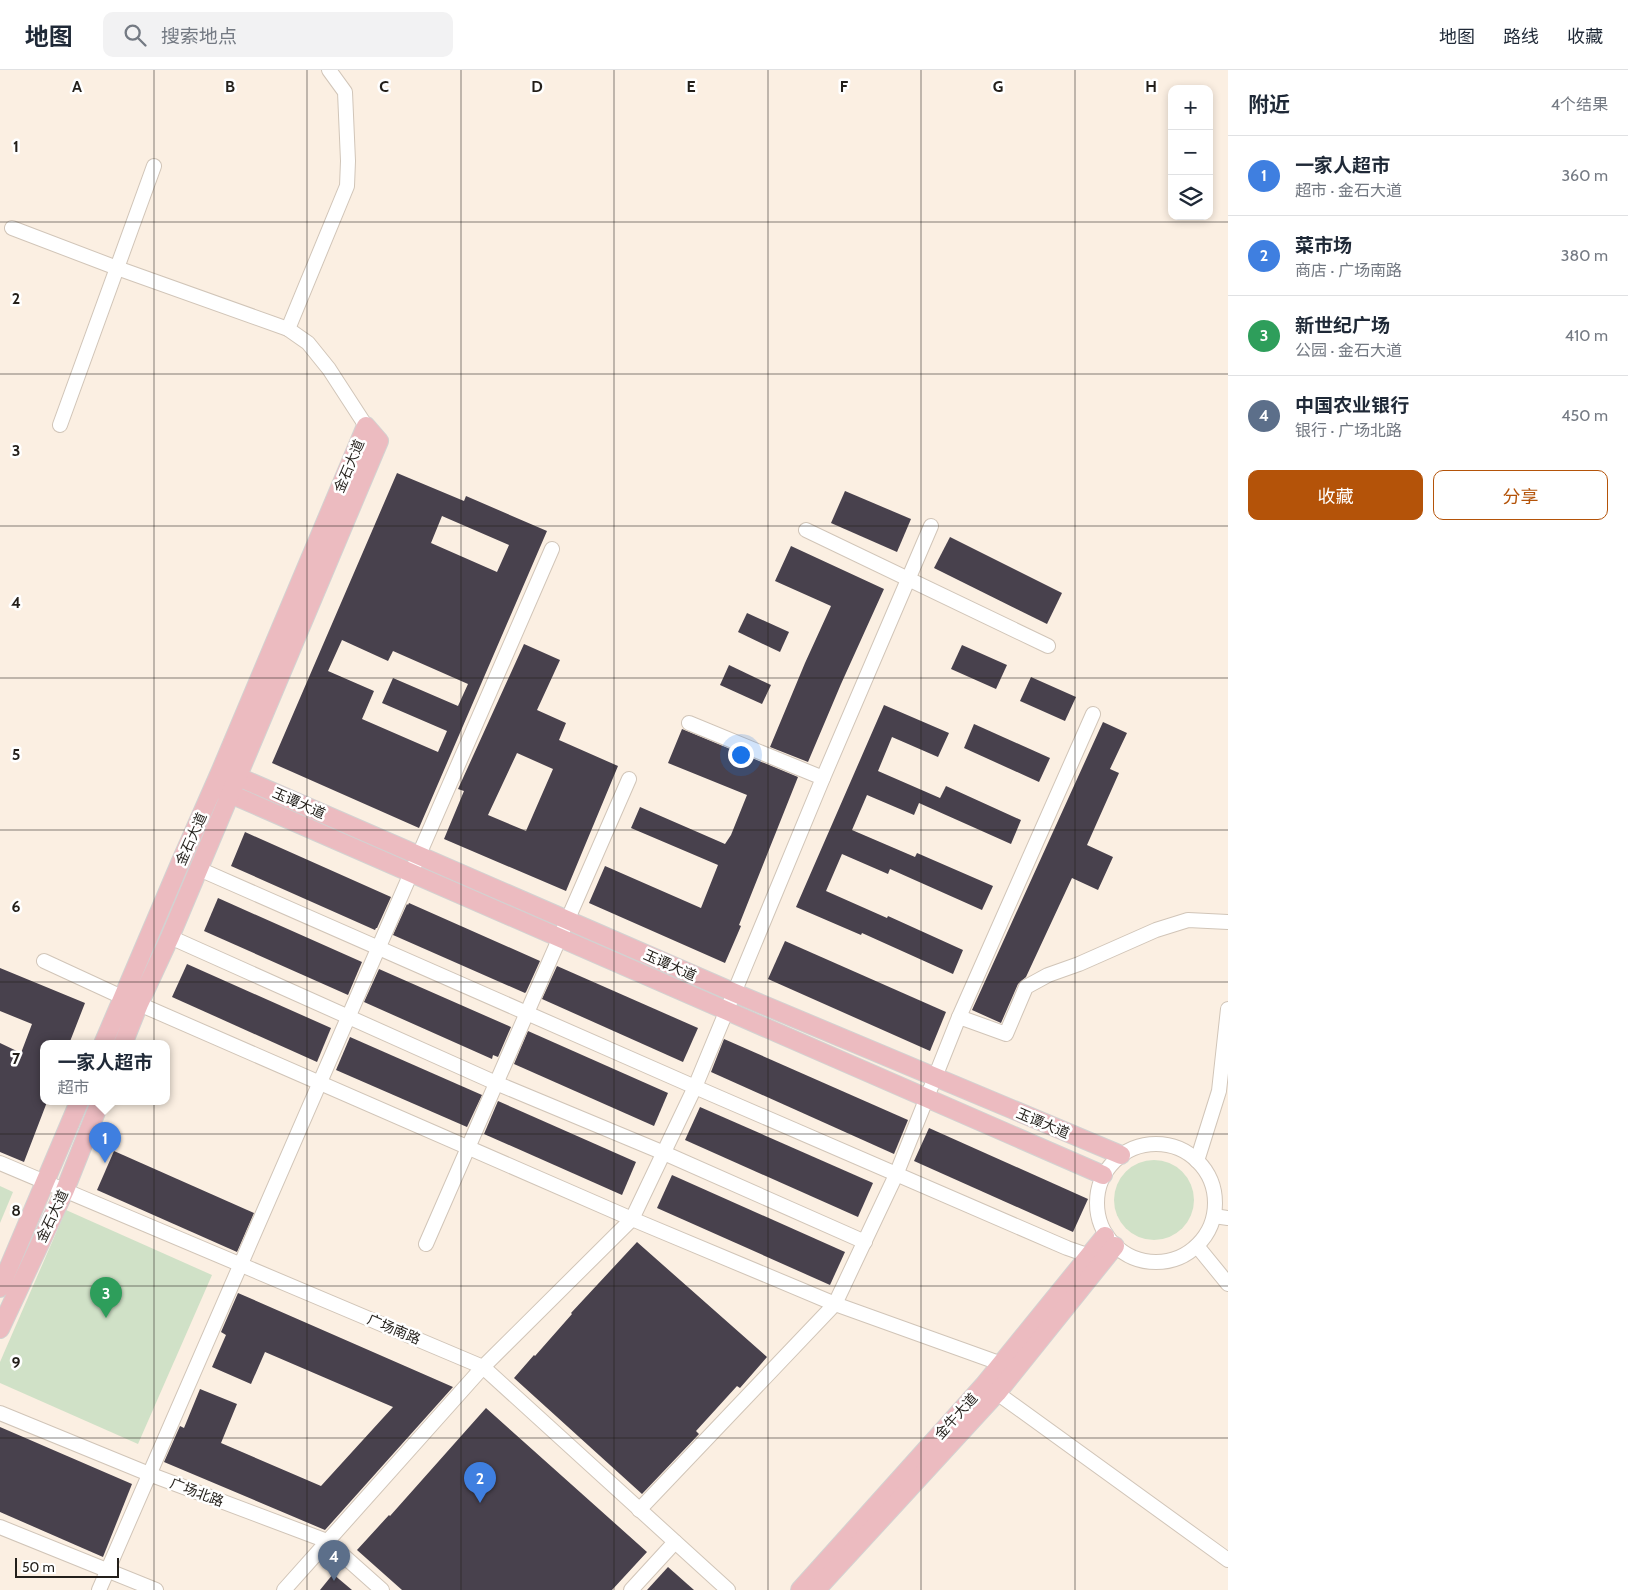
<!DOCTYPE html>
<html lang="zh">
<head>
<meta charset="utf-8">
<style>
  body { margin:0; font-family:Cabin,"Noto Sans SC",sans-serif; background:#f2f2f3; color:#1f2937 }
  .controls { position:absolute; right:15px; top:15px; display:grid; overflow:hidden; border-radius:10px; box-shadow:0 2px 8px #0003 }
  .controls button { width:45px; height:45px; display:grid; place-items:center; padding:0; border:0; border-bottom:1px solid #e0e1e3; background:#fff; color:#1f2937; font:25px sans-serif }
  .scale { position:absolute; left:15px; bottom:12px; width:104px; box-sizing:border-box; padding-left:5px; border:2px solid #231f1a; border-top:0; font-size:14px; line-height:18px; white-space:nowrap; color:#231f1a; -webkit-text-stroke:4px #fff; paint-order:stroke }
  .you { position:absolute; left:740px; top:684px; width:18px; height:18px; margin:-12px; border:4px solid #fff; border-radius:50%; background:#1a73e8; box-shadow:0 0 0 8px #1a73e833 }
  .badge { display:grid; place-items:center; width:32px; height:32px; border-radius:50%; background:#b45309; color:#fff; font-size:16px; font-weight:700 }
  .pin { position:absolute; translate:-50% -41px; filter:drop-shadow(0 1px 2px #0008) }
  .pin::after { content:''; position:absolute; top:26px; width:18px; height:15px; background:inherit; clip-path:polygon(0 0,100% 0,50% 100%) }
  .popup { position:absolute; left:40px; top:970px; width:130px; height:65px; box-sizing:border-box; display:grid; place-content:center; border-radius:10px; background:#fff; filter:drop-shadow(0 1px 4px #0005); font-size:16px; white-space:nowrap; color:#747a83 }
  .popup b { font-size:19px; color:#1f2937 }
  .popup::after { content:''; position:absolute; left:50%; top:100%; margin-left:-10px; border:10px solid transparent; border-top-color:#fff }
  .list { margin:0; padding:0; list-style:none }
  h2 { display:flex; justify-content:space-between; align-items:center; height:65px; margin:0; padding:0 20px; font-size:21px }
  h2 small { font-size:16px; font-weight:400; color:#747a83 }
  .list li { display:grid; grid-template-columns:32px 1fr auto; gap:15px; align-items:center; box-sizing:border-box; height:80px; padding:0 20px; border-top:1px solid #e0e1e3 }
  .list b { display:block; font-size:19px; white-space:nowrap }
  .list p { margin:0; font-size:16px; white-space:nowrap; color:#747a83 }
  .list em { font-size:16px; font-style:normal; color:#747a83 }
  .actions { display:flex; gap:10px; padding:15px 20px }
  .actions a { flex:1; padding:11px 0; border:1px solid #b45309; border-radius:10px; text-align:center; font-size:18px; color:#b45309 }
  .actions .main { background:#b45309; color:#fff }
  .icon { flex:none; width:28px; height:28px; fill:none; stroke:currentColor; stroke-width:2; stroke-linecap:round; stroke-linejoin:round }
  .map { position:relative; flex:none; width:1228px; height:1520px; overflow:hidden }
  header { display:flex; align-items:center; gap:30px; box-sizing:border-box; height:70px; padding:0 25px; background:#fff; border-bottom:1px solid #e0e1e3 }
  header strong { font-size:24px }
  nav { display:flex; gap:28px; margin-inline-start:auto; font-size:18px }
  .search { width:350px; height:45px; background:#f2f2f3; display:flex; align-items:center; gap:12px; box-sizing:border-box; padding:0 18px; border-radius:10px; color:#747a83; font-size:19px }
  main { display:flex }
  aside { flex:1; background:#fff }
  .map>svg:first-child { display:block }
</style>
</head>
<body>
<header>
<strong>地图</strong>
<div class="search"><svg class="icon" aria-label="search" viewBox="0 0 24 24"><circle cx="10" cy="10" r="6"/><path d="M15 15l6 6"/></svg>搜索地点</div>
<nav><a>地图</a><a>路线</a><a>收藏</a></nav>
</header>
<main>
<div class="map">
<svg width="1228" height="1520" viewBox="0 0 1228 1520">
  <rect width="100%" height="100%" fill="#fbefe2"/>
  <!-- green -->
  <g fill="#d0e1c7">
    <circle cx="1154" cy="1130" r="40"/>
    <path d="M0 1116 13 1122 0 1153Z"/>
    <path d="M66 1140 212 1205 138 1374 0 1313V1292Z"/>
  </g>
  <!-- building -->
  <g fill="#48414d" fill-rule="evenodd">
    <path d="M397 403 464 431 466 426 547 461 419 758 272 693ZM442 446 509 475 497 502 431 473ZM342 570 388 591 393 581 468 614 458 636 393 608 382 633 447 661 438 682 362 649 374 621 328 601Z"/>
    <path d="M845 421 911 449 897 482 831 453Z"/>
    <path d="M950 467 1062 523 1047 554 934 498Z"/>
    <path d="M791 476 884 519 841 614 808 692 770 677 805 593 831 536 775 511Z"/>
    <path d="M747 543 789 562 780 582 738 562Z"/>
    <path d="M524 574 560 590 537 640 566 653 559 670 618 696 566 821 444 769 464 721 458 719ZM517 683 553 699 526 761 488 745Z"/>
    <path d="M962 575 1007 595 996 619 951 599Z"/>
    <path d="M729 595 771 615 762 634 720 615Z"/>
    <path d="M1031 607 1076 627 1065 651 1020 631Z"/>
    <path d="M884 635 949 663 938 687 892 667 878 701 940 728 946 716 1021 750 1011 774 919 733 914 745 867 725 852 760 915 787 917 783 993 816 982 840 890 799 888 804 842 784 826 821 887 848 888 846 963 880 953 904 862 863 861 865 796 837Z"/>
    <path d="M1103 652 1127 663 1110 699 1119 703 1087 775 1113 787 1098 820 1072 808 1026 907 1018 914 1001 953 972 940Z"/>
    <path d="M974 654 1050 688 1039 712 964 678Z"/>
    <path d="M682 659 798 707 739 855 741 856 725 893 589 833 605 796 701 838 718 795 631 758 640 737 725 774 731 765 747 725 668 693Z"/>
    <path d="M245 762 391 827 377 858H376L375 860 231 796Z"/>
    <path d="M218 828 362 892 348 925 204 861Z"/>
    <path d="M409 833 540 891 526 922 525 923 393 865 407 834 408 835Z"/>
    <path d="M785 871 946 942 930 981 768 909Z"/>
    <path d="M187 894 331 958 317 992 172 927Z"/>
    <path d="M557 896 698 958 683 992 542 929Z"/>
    <path d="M0 898 85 933 69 974H44V1032H47L24 1092 0 1082V973L21 983 32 954 0 941Z"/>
    <path d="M379 899 511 957 498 987 493 985 492 989 364 932Z"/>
    <path d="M528 961 668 1023 654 1056 514 994Z"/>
    <path d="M350 967 482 1025 467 1057 336 1000Z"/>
    <path d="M724 969 908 1050 894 1084 711 1002Z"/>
    <path d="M498 1031 636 1092 622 1125 484 1064Z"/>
    <path d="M700 1037 873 1113 858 1147 685 1070Z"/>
    <path d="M929 1058 1088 1129 1073 1162 914 1091Z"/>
    <path d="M114 1081 254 1143 237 1182 97 1120Z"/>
    <path d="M672 1105 845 1182 830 1215 657 1138Z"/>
    <path d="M637 1172 767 1287 740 1318 737 1316 696 1361 699 1364 642 1424 514 1308 534 1285 535 1286 572 1244 571 1243Z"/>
    <path d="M238 1223 453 1317 325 1460 164 1392 180 1356 184 1358 200 1319 237 1334 221 1373 321 1416 393 1337 265 1282 251 1314 212 1297 226 1265 221 1262Z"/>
    <path d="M486 1338 647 1482 612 1520H402L357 1480 389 1445 390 1446Z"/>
    <path d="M0 1357 132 1414 103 1487 0 1442Z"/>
    <path d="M668 1497 694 1520H647Z"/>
    <path d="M333 1504 352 1520H320Z"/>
  </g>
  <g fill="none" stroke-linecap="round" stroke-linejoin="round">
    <defs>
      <g id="minor">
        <path d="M12 158 117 198 288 259 308 273 329 299 366 356"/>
        <path d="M288 259 347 116 348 91 345 22 329 0"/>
        <path d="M60 355 154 96"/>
        <path d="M806 460 1048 576"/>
        <path d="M689 653 823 708"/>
        <path d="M199 799 695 1017 1067 1178 1090 1186"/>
        <path d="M170 867 496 1013 664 1083 865 1172"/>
        <path d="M44 891 122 927 139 934 632 1149 835 1234 1002 1294"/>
        <path d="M959 947 1093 644"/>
        <circle cx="1156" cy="1133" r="59"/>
        <path d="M1197 1091 1219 1021 1228 939"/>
        <path d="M0 1093 483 1297 728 1520"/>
        <path d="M1214 1146 1228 1148"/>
        <path d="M426 1174 629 709"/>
        <path d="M1197 1176 1228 1214"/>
        <path d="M997 1323 1228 1490"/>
        <path d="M0 1343 149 1404 327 1471 382 1520"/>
        <path d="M639 1440 835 1234 896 1105 959 947 1006 964 1026 917 1048 905 1079 894 1156 860 1188 850 1228 852"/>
        <path d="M0 1457 156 1520"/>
        <path d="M99 1520 552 479"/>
        <path d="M284 1520 483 1297 632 1149 695 1017 823 708 931 456"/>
        <path d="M631 1520 675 1472"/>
      </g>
      <g id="major">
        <path d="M227 702 735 923 1121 1085"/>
        <path d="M219 719 1103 1105"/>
        <path d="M103 974 181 791 221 700 366 356 379 371 170 867 139 934 123 974"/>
        <path d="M0 1218 79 1032"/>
        <path d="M0 1259 65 1120 100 1032"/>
        <path d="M800 1520 984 1315 1105 1166"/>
        <path d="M816 1520 997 1323 1115 1176"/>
      </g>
    </defs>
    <!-- minor casing -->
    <use href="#minor" stroke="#d1c5b8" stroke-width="16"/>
    <!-- major casing -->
    <use href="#major" stroke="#d3d2d1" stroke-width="20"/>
    <!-- minor -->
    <use href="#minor" stroke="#fff" stroke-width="14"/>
    <!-- major -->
    <use href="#major" stroke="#ecbbc0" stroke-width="18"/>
  </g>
  <!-- grid -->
  <path fill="none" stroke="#231f1a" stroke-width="1" stroke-opacity="0.55" d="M154 0V1520M307 0V1520M461 0V1520M614 0V1520M768 0V1520M921 0V1520M1075 0V1520M0 152H1228M0 304H1228M0 456H1228M0 608H1228M0 760H1228M0 912H1228M0 1064H1228M0 1216H1228M0 1368H1228"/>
  <g text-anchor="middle" stroke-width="5" stroke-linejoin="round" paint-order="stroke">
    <!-- street labels -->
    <g font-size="14" fill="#231f1a" stroke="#fff">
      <text transform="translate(349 396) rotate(-67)" y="5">金石大道</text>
      <text transform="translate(299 733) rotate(24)" y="5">玉谭大道</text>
      <text transform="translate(191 769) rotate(-66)" y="5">金石大道</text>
      <text transform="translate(670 895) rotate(24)" y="5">玉谭大道</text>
      <text transform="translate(1043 1053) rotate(23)" y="5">玉谭大道</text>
      <text transform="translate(52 1146) rotate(-65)" y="5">金石大道</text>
      <text transform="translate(394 1259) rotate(23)" y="5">广场南路</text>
      <text transform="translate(956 1346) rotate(-48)" y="5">金牛大道</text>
      <text transform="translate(197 1422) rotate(21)" y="5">广场北路</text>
    </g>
  </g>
  <g font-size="16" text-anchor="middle" font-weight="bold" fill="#231f1a" stroke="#fff" stroke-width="5" stroke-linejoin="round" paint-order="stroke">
    <text x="77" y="22">A</text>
    <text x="230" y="22">B</text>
    <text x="384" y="22">C</text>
    <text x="537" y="22">D</text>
    <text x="691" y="22">E</text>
    <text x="844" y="22">F</text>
    <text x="998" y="22">G</text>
    <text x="1151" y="22">H</text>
    <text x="16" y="82">1</text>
    <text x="16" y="234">2</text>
    <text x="16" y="386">3</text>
    <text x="16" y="538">4</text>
    <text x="16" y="690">5</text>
    <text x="16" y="842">6</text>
    <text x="16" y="994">7</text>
    <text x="16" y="1146">8</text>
    <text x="16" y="1298">9</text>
  </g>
</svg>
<div class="controls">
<button>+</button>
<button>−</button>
<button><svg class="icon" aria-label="layers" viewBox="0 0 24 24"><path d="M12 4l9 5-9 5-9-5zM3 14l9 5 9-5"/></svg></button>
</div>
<div class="scale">50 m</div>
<div class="you"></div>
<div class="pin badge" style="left:105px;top:1093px;background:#3f7fe0">1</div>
<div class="popup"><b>一家人超市</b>超市</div>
<div class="pin badge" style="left:480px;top:1433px;background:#3f7fe0">2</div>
<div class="pin badge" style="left:106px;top:1248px;background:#2e9e5b">3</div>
<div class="pin badge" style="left:334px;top:1511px;background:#5c6f8a">4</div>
</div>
<aside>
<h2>附近<small>4个结果</small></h2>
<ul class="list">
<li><span class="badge" style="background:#3f7fe0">1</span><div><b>一家人超市</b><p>超市 · 金石大道</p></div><em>360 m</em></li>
<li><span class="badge" style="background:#3f7fe0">2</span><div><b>菜市场</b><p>商店 · 广场南路</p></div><em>380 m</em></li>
<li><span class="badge" style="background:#2e9e5b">3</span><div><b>新世纪广场</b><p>公园 · 金石大道</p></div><em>410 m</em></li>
<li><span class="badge" style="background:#5c6f8a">4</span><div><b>中国农业银行</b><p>银行 · 广场北路</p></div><em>450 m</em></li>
</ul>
<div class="actions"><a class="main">收藏</a><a>分享</a></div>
</aside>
</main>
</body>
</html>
